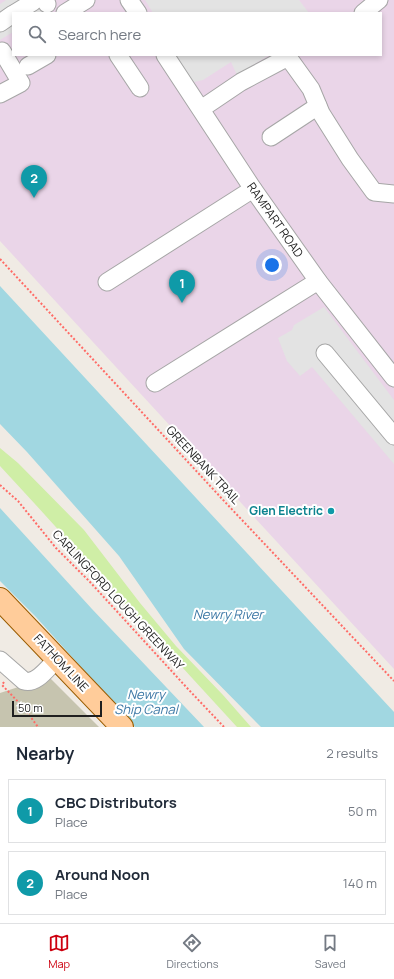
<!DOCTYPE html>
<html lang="en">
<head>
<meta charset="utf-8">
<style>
  body { margin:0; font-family:Manrope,sans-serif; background:#f6f6f7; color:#1f2937 }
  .scale { position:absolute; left:12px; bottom:10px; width:90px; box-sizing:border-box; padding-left:4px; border:2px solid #1f1f1f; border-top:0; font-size:11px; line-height:14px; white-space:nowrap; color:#1f1f1f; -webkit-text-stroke:3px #fff; paint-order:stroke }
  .you { position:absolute; left:272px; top:265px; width:14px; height:14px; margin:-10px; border:3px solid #fff; border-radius:50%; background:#1a73e8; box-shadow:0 0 0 6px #1a73e833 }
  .badge { display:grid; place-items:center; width:26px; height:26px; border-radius:50%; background:#cd000f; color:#fff; font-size:13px; font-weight:700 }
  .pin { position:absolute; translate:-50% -33px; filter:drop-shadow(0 1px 2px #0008) }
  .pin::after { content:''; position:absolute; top:21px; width:14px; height:12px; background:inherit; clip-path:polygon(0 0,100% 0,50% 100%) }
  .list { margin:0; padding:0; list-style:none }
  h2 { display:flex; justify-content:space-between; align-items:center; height:52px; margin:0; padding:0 16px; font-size:17px }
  h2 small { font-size:13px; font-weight:400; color:#747a83 }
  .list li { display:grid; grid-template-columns:26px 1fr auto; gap:12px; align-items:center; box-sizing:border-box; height:64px; margin:0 8px 8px; padding:0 8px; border:1px solid #e0e1e3; border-radius:0px }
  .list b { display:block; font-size:15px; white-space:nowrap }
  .list p { margin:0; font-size:13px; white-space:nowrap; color:#747a83 }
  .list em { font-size:13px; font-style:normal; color:#747a83 }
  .icon { flex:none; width:22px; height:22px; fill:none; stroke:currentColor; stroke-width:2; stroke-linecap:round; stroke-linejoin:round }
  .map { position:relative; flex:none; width:394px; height:727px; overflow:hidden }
  .search { position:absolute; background:#fff; box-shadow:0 2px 6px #0003; left:12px; right:12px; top:12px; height:44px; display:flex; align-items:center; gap:10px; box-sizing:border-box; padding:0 14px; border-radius:0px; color:#747a83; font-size:15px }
  .sheet { height:196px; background:#fff }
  nav { display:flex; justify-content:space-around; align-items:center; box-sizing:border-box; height:56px; border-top:1px solid #e0e1e3; background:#fff; font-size:11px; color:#747a83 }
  nav a { display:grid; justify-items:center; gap:2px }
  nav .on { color:#cd000f }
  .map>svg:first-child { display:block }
</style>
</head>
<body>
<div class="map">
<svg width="394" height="727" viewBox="0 0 394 727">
  <rect width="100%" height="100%" fill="#f0ebe4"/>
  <!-- industrial -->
  <path fill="#ead5e8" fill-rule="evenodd" d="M0 0H394V669L0 241ZM13 13H381V55H13Z"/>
  <!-- construction -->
  <path fill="#c6c4af" d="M49 677 99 727H0V693Z"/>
  <!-- grass -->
  <path fill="#cfeea6" d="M0 448 18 463 84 530 140 603 176 646 223 695 251 727H237C157 641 80 552 0 466Z"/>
  <!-- parking -->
  <g fill="#e3e3e3">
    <path d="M6 0H54L46 11 43 13H13V32L0 40V4Z"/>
    <path d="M145 0H299L309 13H153Z"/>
    <path d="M176 55H269L237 75 231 62 203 80 194 82 186 75Z"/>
    <path d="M324 307 394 400V464L312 367 300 376 287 361 278 338 292 330 294 325Z"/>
  </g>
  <!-- water -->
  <g fill="#a1d7e1">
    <path d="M0 286 394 712V727H261L184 649 119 556 27 452 0 424Z"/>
    <path d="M0 508 92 609 204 727H135L36 617 0 581Z"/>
  </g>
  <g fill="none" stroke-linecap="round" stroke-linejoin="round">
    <defs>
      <g id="minor">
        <path d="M45 0 47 4"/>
        <path d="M129 0 138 13"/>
        <path d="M15 13 33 2"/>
        <path d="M65 13 86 0"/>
        <path d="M363 13 379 0"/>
        <path d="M0 23 13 14"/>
        <path d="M118 55 140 88"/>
        <path d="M165 55 253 189 318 281 394 378"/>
        <path d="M28 66 47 55"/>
        <path d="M0 94 21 83 2 51"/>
        <path d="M201 109 241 82 288 57 311 89 321 113 350 159 374 192 394 194"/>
        <path d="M271 137 318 106"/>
        <path d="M107 282 253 189"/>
        <path d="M325 353 394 436"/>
        <path d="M155 383 318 281"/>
        <path d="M0 660 24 681C37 685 48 667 57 659"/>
      </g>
      <path id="major" d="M0 599 122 727"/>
    </defs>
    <!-- minor casing -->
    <use href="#minor" stroke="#a6a6a6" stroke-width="19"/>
    <!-- major casing -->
    <use href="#major" stroke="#995c00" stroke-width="24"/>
    <!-- path -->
    <g stroke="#ff6b66" stroke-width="2" stroke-dasharray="2 2" stroke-linecap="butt">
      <path d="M0 259 225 502 394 681"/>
      <path d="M0 485 18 501 56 548 90 582 188 689 224 727"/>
      <path d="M4 682 2 685 24 708 38 727"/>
    </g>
    <!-- minor -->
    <use href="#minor" stroke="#fff" stroke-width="17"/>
    <!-- major -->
    <use href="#major" stroke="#ffcc9a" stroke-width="22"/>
  </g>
  <!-- markers -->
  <circle fill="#0f9aa8" stroke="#fff" stroke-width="1.5" cx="331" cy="511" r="4"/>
  <g text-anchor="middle" stroke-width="4" stroke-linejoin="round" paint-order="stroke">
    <!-- street labels -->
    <g font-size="12" fill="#1f1f1f" stroke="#fff">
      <text transform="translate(275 220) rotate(55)" y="4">RAMPART ROAD</text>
      <text transform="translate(203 465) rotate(47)" y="4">GREENBANK TRAIL</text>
      <text transform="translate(118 600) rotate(47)" y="4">CARLINGFORD LOUGH GREENWAY</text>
      <text transform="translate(61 663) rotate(47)" y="4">FATHOM LINE</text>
    </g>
    <!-- culture labels -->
    <g font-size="12" font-weight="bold" fill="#0d838f" stroke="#fff" text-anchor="end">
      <text x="323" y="515">Glen Electric</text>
    </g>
    <!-- water labels -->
    <g font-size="13" font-style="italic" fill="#3e79a6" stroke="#fff">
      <text x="228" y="619">Newry River</text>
      <text x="146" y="699">Newry<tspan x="146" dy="15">Ship Canal</tspan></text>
    </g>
  </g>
</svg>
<div class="scale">50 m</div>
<div class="you"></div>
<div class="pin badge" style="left:182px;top:303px;background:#0f9aa8">1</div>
<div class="pin badge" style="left:34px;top:198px;background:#0f9aa8">2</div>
<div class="search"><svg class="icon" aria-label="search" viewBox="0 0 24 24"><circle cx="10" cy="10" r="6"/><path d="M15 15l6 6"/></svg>Search here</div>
</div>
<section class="sheet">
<h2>Nearby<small>2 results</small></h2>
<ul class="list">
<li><span class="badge" style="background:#0f9aa8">1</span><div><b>CBC Distributors</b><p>Place</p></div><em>50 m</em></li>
<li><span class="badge" style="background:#0f9aa8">2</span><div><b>Around Noon</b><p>Place</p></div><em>140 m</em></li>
</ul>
</section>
<nav>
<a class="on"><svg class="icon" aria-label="map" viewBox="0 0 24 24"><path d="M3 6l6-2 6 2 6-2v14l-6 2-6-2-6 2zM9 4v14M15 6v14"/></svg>Map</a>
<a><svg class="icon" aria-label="directions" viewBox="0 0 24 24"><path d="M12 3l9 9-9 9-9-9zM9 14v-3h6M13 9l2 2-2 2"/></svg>Directions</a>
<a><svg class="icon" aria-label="saved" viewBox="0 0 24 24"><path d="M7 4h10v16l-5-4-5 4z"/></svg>Saved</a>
</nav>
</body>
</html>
